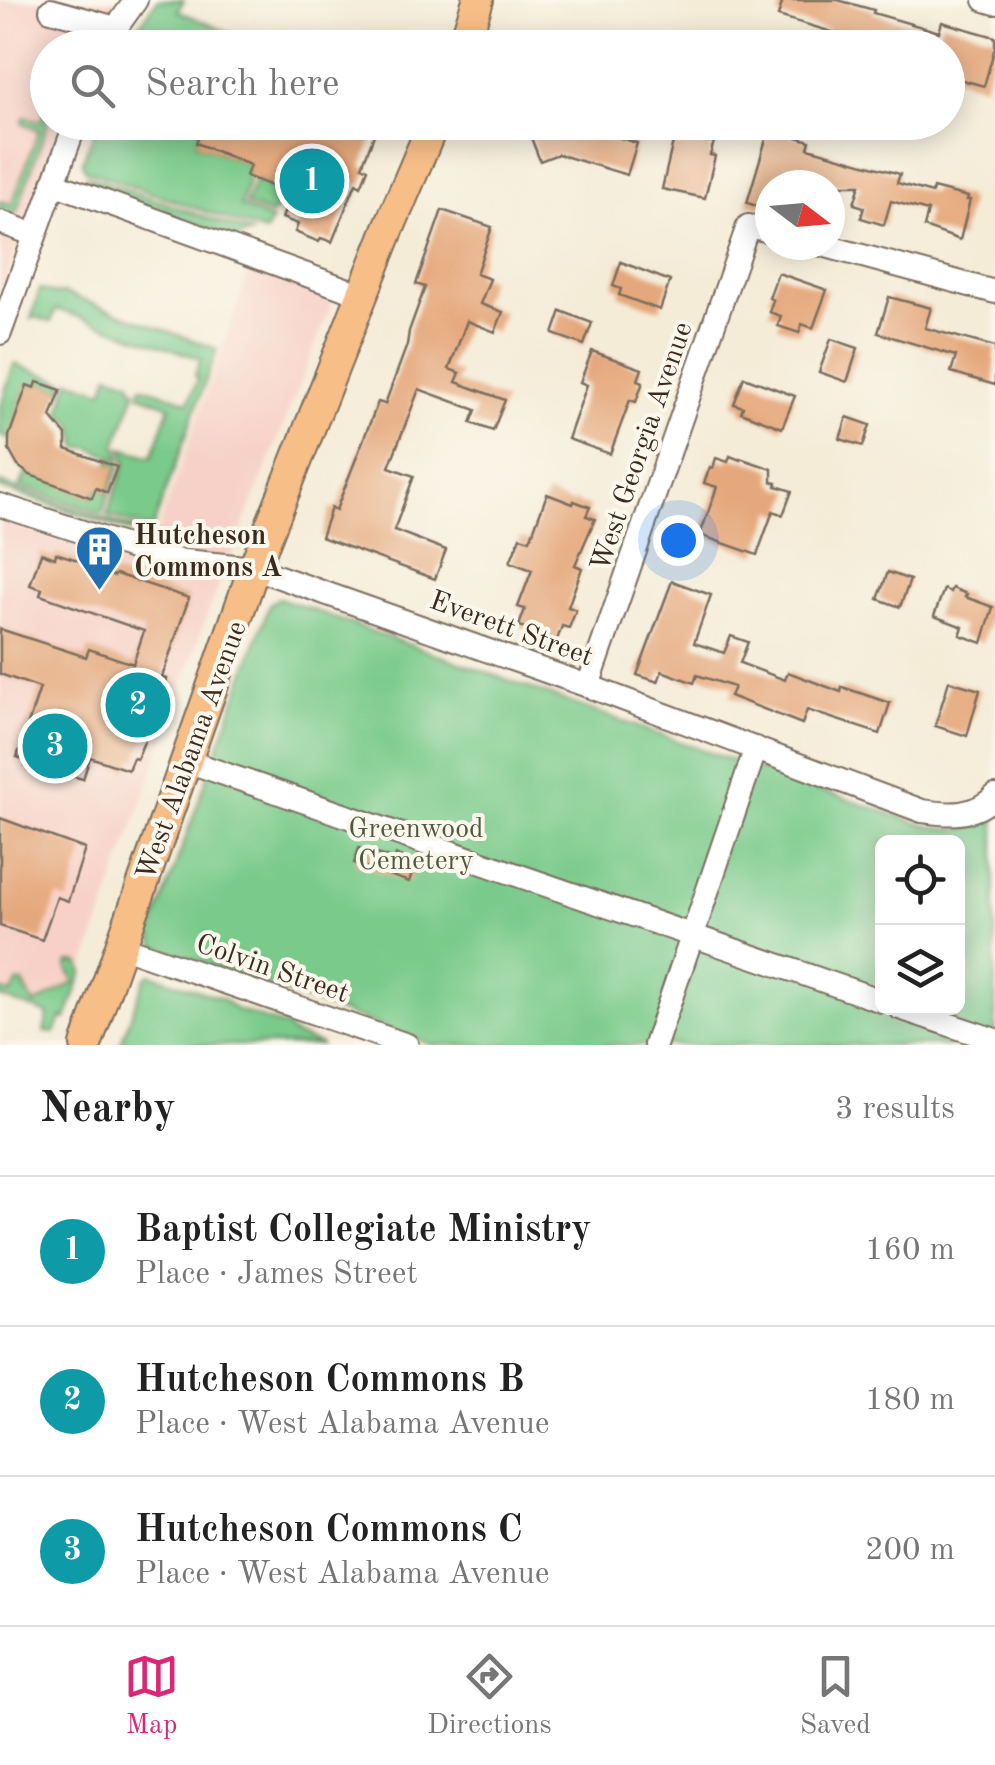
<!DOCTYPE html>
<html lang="en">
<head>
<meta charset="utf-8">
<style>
  body { margin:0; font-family:"Old Standard TT",serif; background:#f6f6f6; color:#222 }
  .controls { position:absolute; right:30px; bottom:30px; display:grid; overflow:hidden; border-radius:15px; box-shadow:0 5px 25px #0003 }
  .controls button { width:90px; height:90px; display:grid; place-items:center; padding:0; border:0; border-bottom:2px solid #e0e0e0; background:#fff; color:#222; font:50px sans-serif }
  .compass { position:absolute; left:755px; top:170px; width:90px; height:90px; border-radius:50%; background:#fff; box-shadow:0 5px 25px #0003; rotate:106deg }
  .you { position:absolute; left:678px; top:540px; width:35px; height:35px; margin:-25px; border:8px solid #fff; border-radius:50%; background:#1a73e8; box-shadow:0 0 0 15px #1a73e833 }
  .badge { display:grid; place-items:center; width:65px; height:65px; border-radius:50%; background:#db2777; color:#fff; font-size:32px; font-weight:700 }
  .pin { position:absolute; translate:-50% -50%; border:5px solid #fff; box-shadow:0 2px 10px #0006 }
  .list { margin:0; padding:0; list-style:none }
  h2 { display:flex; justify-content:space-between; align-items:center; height:130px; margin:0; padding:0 40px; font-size:42px }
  h2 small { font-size:32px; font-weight:400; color:#767676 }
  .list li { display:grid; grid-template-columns:65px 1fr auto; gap:30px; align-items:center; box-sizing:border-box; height:150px; padding:0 40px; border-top:2px solid #e0e0e0 }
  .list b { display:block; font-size:38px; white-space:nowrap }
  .list p { margin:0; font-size:32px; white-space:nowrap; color:#767676 }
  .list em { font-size:32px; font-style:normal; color:#767676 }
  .icon { flex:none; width:55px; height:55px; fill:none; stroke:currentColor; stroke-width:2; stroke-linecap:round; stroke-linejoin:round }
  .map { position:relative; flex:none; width:995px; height:1045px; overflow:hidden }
  .search { position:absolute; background:#fff; box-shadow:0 5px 25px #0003; left:30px; right:30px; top:30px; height:110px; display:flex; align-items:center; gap:25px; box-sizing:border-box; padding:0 35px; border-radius:55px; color:#767676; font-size:38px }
  .sheet { height:580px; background:#fff }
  nav { display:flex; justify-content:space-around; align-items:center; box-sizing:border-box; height:140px; border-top:2px solid #e0e0e0; background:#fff; font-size:28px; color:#767676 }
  nav a { display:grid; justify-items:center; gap:5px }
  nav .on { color:#db2777 }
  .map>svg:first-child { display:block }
</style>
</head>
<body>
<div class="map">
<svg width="995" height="1045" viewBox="0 0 995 1045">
  <rect width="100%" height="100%" fill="#fbf7ec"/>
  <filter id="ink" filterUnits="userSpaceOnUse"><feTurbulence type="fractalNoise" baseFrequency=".01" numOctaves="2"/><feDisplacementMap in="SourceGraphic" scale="20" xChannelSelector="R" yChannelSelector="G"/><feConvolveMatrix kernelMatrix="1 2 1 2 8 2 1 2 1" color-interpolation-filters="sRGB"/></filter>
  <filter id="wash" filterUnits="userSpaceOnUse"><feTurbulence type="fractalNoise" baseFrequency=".0048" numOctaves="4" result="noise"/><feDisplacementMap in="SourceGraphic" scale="40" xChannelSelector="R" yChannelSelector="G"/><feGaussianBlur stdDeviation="2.25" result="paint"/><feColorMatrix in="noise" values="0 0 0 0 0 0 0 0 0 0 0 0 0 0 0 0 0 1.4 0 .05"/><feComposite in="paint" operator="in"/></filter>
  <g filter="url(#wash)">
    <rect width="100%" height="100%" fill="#f5ecd8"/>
    <!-- built -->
    <g fill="#f7d1c7">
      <path d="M0 0H122L93 47 48 48V122L61 123 0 296Z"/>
      <path d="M252 264 317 291 330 301V308L202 629 67 1018 0 995V521L146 571 158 530Z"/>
    </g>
    <!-- green -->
    <g fill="#79ca8b" stroke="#5a7a54" stroke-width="2.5" fill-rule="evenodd">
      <path d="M157 0H184L178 11 253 43 252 47H129L135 32Z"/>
      <path d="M47 105 48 123 16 213 0 210V201L12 204 39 130 23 123V119L26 117 41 122Z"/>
      <path d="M98 123H204L196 143 250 165 246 175 250 177 240 206 272 220 265 232 261 231 85 170 82 162Z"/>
      <path d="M86 176 251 233 237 238 92 187 84 181Z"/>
      <path d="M255 180 284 191 274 213 271 215 245 204Z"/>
      <path d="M40 289 55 294 64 293 217 349 152 530 107 515 126 461 121 448 152 457 170 406 139 394 142 386 189 402 198 379 195 375 201 359 56 309 51 322 35 317 31 319Z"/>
      <path d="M14 364 65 382 62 391 38 382 35 388 27 385 9 439 0 436V407Z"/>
      <path d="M109 374 131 381 132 387 136 390 116 445 121 460 88 447 79 448 73 424 60 412 70 380 103 391Z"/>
      <path d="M111 460 120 464 102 514 21 486 26 472 92 498 96 488 107 492 116 468 109 464Z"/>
      <path d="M0 483 139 531 157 535 155 539 144 536 0 488Z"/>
      <path d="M279 598 739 763 924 825C950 831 972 832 995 817V1045H433L156 946 151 934 270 603ZM882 842H958V1008H882Z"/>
      <path d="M69 962 79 963 83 972 66 1019 61 1018 55 1033 44 1032 48 1014 0 997V990L12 994 17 983H23L34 1005 75 982 67 967Z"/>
      <path d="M151 974 223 999 235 1009 286 1027 292 1034 322 1045H120L145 978Z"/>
    </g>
    <g id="blocks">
      <!-- building -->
      <g fill="#e5a87b">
        <path d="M783 0H838L874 10 873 13 939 32 942 22 995 37V47L984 86 948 76V48H886L778 16Z"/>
        <path d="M204 122H379L362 166 368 169 361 186 356 183 332 242 321 238 319 242 295 232 298 224 282 218 292 194 246 176 250 165 196 143Z"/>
        <path d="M525 122H569L637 143 627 175 558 154 540 161Z"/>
        <path d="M769 129 810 141 808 148 900 174 897 183 932 193 933 188 968 197 967 200H970L960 240 924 227 928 211 891 201 884 225 861 218 864 207 854 204 860 185H818L798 179 796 185H770V210L747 203Z"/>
        <path d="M675 133 714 142 710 155 715 156 705 198 662 189Z"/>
        <path d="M442 210 492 227 476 274 490 279 480 304 503 312 495 332 467 321 449 369 460 373 456 382 505 400 493 431 471 423 476 410 419 389 389 467 414 476 394 530 446 550 435 579 321 537 331 508 336 510 378 402 385 404 407 345 409 331 425 287 416 284Z"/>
        <path d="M621 262 670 281 660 310 619 295 621 289 613 286Z"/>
        <path d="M778 273 827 290 813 328 802 324 799 333 778 326 781 316 769 312 773 300 769 298Z"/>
        <path d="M889 297 931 308 925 328 995 347V385L951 372 956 356 878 333Z"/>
        <path d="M561 311 592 323 584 345 553 334Z"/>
        <path d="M831 339 858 348 847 382 819 372Z"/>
        <path d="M592 351 642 369 638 380 643 382 636 402 630 400 610 454 568 439 587 385 580 382Z"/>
        <path d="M744 377 795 396 782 428 741 412 743 407 734 404Z"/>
        <path d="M37 382 61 390 51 417 66 435V449L117 467 107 493 96 488 92 498 30 475 18 466 9 450V436L27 385 35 388Z"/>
        <path d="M847 417 870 425 863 446 840 439Z"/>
        <path d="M730 456 740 460V458L772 469V482L777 483 776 486 792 491 783 515 773 511 757 555 700 535 717 487 704 483 710 467 713 468 716 458 728 462Z"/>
        <path d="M547 494 573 504 574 501 590 507 586 516 595 519 575 565 582 568 568 607 576 610 569 628 562 626 557 640 519 626 525 609 518 607 532 570 510 562 520 537 530 540Z"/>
        <path d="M41 553 55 558 56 553 84 562V567L114 576 116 574 189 598 162 677 167 679 156 712 137 759 133 758 128 770 90 757 83 779 68 775 67 780 26 766 28 761 17 757 40 688 0 674V629L86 657 89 649 133 664 144 631 40 595 42 589 30 585Z"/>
        <path d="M888 572 910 580 900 607 878 599Z"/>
        <path d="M672 581 711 595 694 643 724 653 731 636 748 642 740 663 785 680 788 672 841 692 842 687 890 703 880 734 807 710 802 724 730 696 734 687 697 675 694 683 662 671 658 682 637 675Z"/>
        <path d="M952 588 967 594 965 597 993 607 982 643 960 635 963 627 934 616 944 589 950 592Z"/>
        <path d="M949 681 980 690 967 736 935 726Z"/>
        <path d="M0 818 85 849 68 901 57 897 42 940 0 926Z"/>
        <path d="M359 848 395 860 396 855 416 862 409 882 354 863Z"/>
      </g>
    </g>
  </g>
  <g filter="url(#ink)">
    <use href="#blocks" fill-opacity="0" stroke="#7c6e5f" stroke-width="2.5"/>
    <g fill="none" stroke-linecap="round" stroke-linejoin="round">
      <defs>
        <g id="minor">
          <path d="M985 0 995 3"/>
          <path d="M51 10 116 28"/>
          <path d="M107 48 116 28 136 0"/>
          <path d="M53 183 362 295"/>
          <path d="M0 222 35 235"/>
          <path d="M822 245 995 292"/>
          <path d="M0 333 76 122"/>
          <path d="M0 505 135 549 175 560 254 568 588 686 922 811C950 815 974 817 995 796"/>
          <path d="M588 686 748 226 770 231"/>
          <path d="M187 761 882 1001"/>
          <path d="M120 946 407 1045"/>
          <path d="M900 1008 995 1040"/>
          <path d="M655 1045 756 748"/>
        </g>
        <g id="major">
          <path d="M463 48 478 0"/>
          <path d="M86 1045 254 568 388 230 434 122"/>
        </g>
      </defs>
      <!-- minor casing -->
      <use href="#minor" stroke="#7c6e5f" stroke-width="26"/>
      <!-- major casing -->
      <use href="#major" stroke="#7c6e5f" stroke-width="34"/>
      <!-- minor -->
      <use href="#minor" stroke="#fff" stroke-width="22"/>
      <!-- major -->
      <use href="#major" stroke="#f7be88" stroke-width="30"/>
    </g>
  </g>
  <!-- icons -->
  <defs>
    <symbol id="building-pin" viewBox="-11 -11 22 30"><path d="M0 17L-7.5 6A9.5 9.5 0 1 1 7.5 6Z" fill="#1f6fb2" stroke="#fbf7ec"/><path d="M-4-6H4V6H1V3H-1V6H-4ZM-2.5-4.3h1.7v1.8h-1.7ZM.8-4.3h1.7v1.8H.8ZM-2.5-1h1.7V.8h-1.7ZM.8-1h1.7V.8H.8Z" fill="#fff"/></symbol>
  </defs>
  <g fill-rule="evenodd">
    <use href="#building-pin" x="72" y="522" width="55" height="75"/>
  </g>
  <g text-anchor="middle" stroke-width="8" stroke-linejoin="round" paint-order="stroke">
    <!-- street labels -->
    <g font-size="28" fill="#3b2a1e" stroke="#fbf7ec">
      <text transform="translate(640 446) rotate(-71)" y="10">West Georgia Avenue</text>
      <text transform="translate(512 627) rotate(20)" y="10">Everett Street</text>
      <text transform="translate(190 750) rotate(-70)" y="10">West Alabama Avenue</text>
      <text transform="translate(273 967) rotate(19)" y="10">Colvin Street</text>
    </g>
    <!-- poi labels -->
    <g font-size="28" font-weight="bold" fill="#3b2a1e" stroke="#fbf7ec" text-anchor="start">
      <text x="134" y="544">Hutcheson<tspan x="134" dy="32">Commons A</tspan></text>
    </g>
    <!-- park labels -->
    <g font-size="28" fill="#4e5a3f" stroke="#fbf7ec">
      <text x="416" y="837">Greenwood<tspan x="416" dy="32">Cemetery</tspan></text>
    </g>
  </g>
</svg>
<div class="controls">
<button><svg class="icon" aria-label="locate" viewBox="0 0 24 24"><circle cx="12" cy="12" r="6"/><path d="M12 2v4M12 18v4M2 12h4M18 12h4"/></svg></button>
<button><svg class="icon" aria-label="layers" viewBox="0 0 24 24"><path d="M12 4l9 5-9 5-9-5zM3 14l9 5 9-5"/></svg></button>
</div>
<svg class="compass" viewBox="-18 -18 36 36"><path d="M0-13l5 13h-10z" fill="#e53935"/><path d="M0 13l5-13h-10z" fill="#767676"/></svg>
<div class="you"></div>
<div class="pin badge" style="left:312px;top:181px;background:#0f9aa8">1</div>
<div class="pin badge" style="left:138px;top:705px;background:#0f9aa8">2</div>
<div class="pin badge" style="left:55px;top:746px;background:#0f9aa8">3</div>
<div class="search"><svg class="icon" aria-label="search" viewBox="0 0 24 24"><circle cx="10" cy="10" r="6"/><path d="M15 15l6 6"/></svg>Search here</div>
</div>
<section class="sheet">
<h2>Nearby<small>3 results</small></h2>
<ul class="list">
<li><span class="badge" style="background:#0f9aa8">1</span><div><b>Baptist Collegiate Ministry</b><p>Place · James Street</p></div><em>160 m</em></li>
<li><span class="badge" style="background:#0f9aa8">2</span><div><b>Hutcheson Commons B</b><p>Place · West Alabama Avenue</p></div><em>180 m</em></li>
<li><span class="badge" style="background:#0f9aa8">3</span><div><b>Hutcheson Commons C</b><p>Place · West Alabama Avenue</p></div><em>200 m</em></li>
</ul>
</section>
<nav>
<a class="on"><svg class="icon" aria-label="map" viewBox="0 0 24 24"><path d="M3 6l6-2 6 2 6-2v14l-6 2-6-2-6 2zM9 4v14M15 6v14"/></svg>Map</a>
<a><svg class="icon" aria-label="directions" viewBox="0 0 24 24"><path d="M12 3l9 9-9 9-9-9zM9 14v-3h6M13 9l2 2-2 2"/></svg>Directions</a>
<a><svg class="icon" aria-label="saved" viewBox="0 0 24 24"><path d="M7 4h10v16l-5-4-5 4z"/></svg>Saved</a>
</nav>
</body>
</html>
